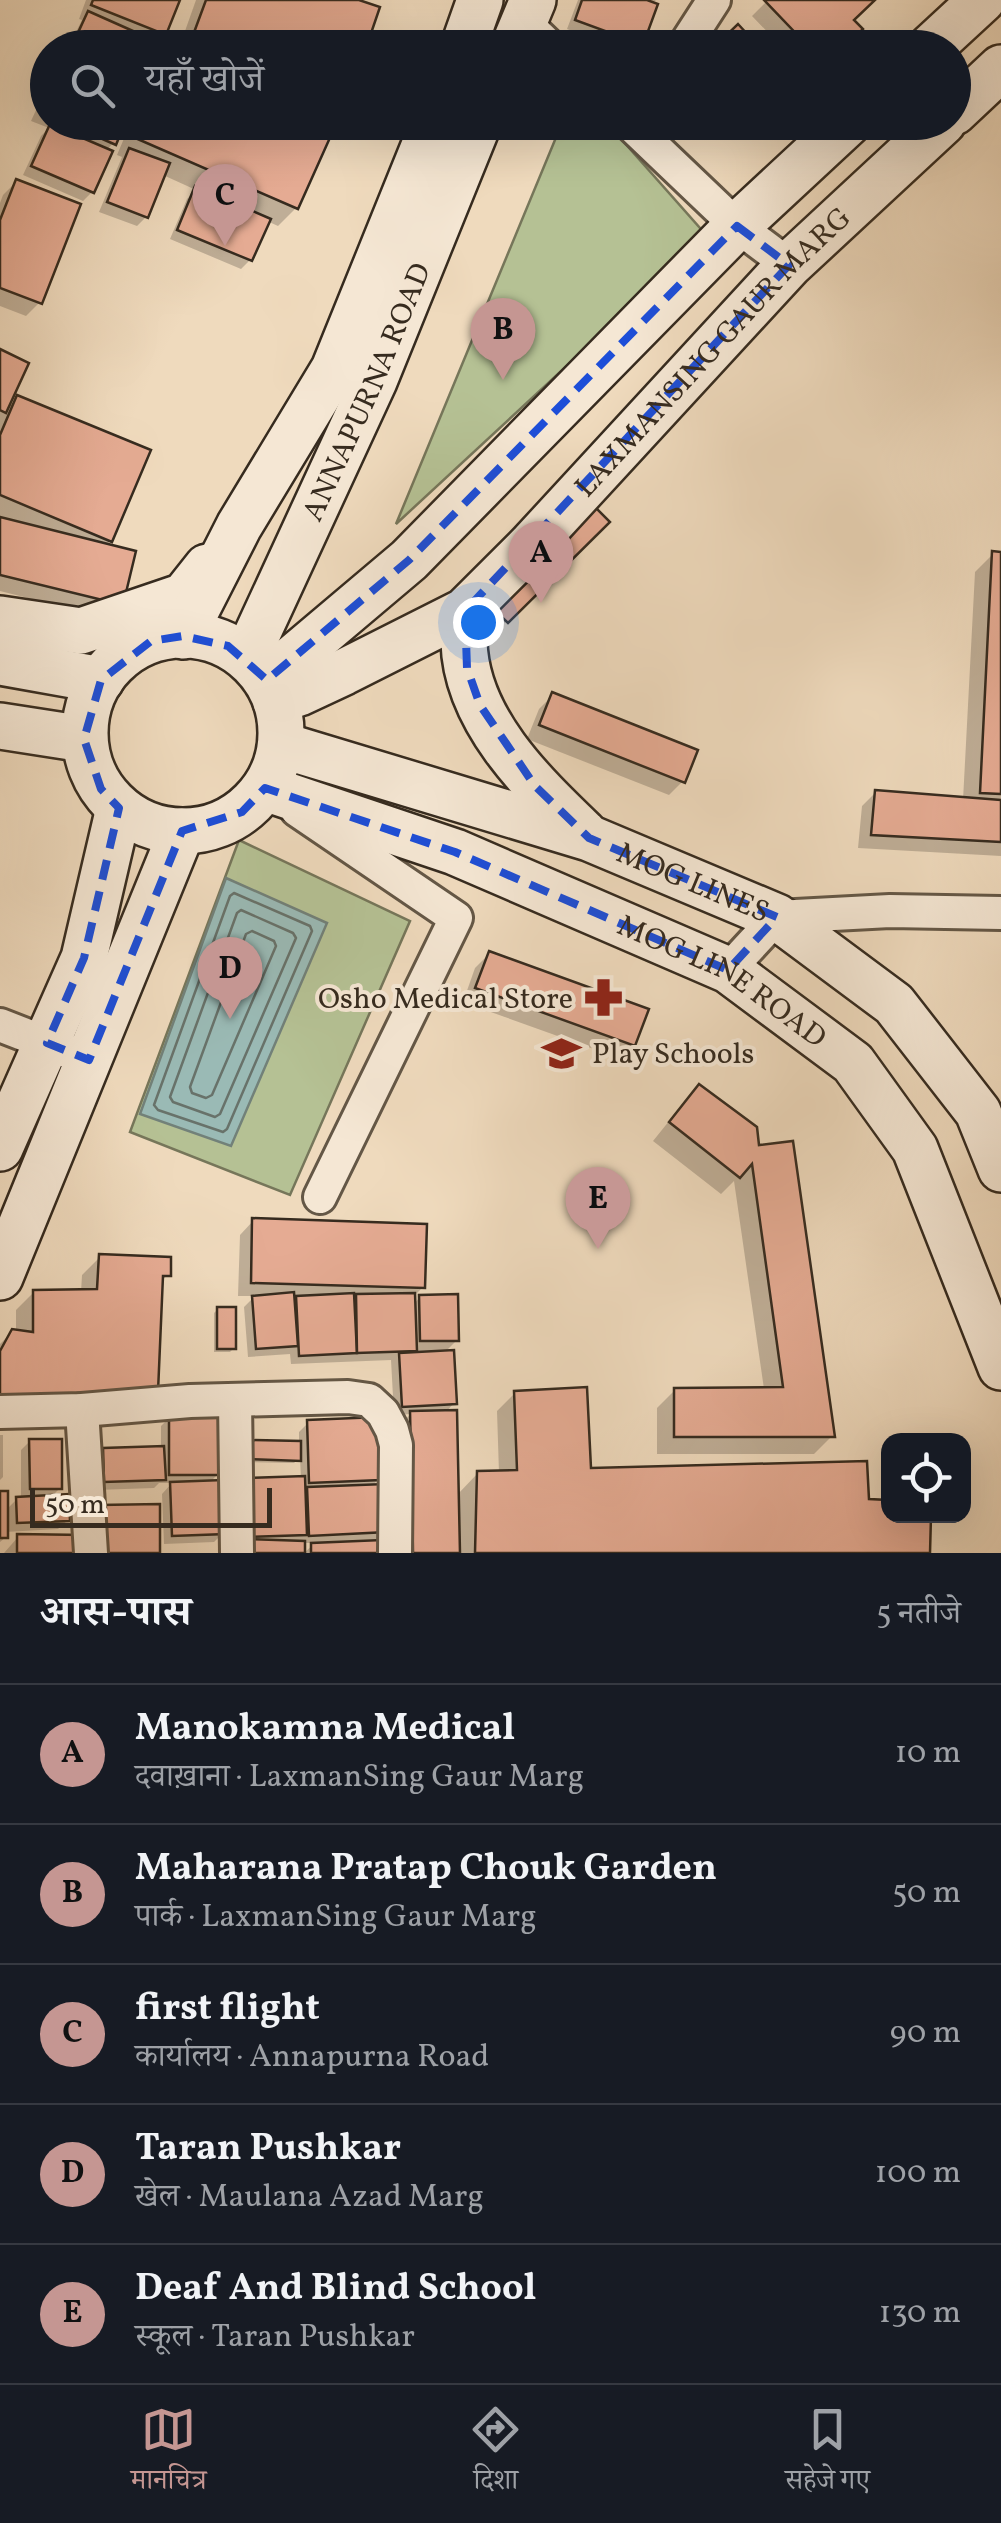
<!DOCTYPE html>
<html lang="hi">
<head>
<meta charset="utf-8">
<style>
  body { margin:0; font-family:Vollkorn,"Noto Serif Devanagari",serif; background:#20242c; color:#f1f3f6 }
  .controls { position:absolute; right:30px; bottom:30px; display:grid; overflow:hidden; border-radius:20px; box-shadow:0 10px 40px #0002 }
  .controls button { width:90px; height:90px; display:grid; place-items:center; padding:0; border:0; border-bottom:2px solid #363941; background:#171b24; color:#f1f3f6; font:50px sans-serif }
  .scale { position:absolute; left:30px; bottom:25px; width:242px; box-sizing:border-box; padding-left:10px; border:5px solid #362b1f; border-top:0; font-size:28px; line-height:35px; white-space:nowrap; color:#362b1f; -webkit-text-stroke:8px #f5e7d4; paint-order:stroke }
  .you { position:absolute; left:478px; top:622px; width:35px; height:35px; margin:-25px; border:8px solid #fff; border-radius:50%; background:#1a73e8; box-shadow:0 0 0 15px #1a73e833 }
  .badge { display:grid; place-items:center; width:65px; height:65px; border-radius:50%; background:#c59692; color:#111; font-size:32px; font-weight:700 }
  .pin { position:absolute; translate:-50% -82px; filter:drop-shadow(0 2px 5px #0008) }
  .pin::after { content:''; position:absolute; top:52px; width:35px; height:30px; background:inherit; clip-path:polygon(0 0,100% 0,50% 100%) }
  .list { margin:0; padding:0; list-style:none }
  h2 { display:flex; justify-content:space-between; align-items:center; height:130px; margin:0; padding:0 40px; font-size:42px }
  h2 small { font-size:32px; font-weight:400; color:#9ea1a6 }
  .list li { display:grid; grid-template-columns:65px 1fr auto; gap:30px; align-items:center; box-sizing:border-box; height:140px; padding:0 40px; border-top:2px solid #363941 }
  .list b { display:block; font-size:38px; white-space:nowrap }
  .list p { margin:0; font-size:32px; white-space:nowrap; color:#9ea1a6 }
  .list em { font-size:32px; font-style:normal; color:#9ea1a6 }
  .icon { flex:none; width:55px; height:55px; fill:none; stroke:currentColor; stroke-width:2; stroke-linecap:round; stroke-linejoin:round }
  .map { position:relative; flex:none; width:1001px; height:1553px; overflow:hidden }
  .search { position:absolute; background:#171b24; box-shadow:0 10px 40px #0002; left:30px; right:30px; top:30px; height:110px; display:flex; align-items:center; gap:25px; box-sizing:border-box; padding:0 35px; border-radius:55px; color:#9ea1a6; font-size:38px }
  .sheet { height:830px; background:#171b24 }
  nav { display:flex; justify-content:space-around; align-items:center; box-sizing:border-box; height:140px; border-top:2px solid #363941; background:#171b24; font-size:28px; color:#9ea1a6 }
  nav a { display:grid; justify-items:center; gap:5px }
  nav .on { color:#c59692 }
  .map>svg:first-child { display:block }
</style>
</head>
<body>
<div class="map">
<svg width="1001" height="1553" viewBox="0 0 1001 1553">
  <rect width="100%" height="100%" fill="#efdabd"/>
  <filter id="stains"><feTurbulence type="fractalNoise" baseFrequency=".002" numOctaves="4"/><feColorMatrix values="0 0 0 0 .2 0 0 0 0 .09 0 0 0 0 .02 0 0 0 .5 -.17"/></filter>
  <radialGradient id="worn" r=".72"><stop offset=".6" stop-color="#630" stop-opacity="0"/><stop offset="1" stop-color="#630" stop-opacity=".3"/></radialGradient>
  <!-- green -->
  <g fill="#b5c194" stroke="#76765a" stroke-width="2.5">
    <path d="M562 123H607L707 236 396 524Z"/>
    <path d="M239 840 410 921 290 1195 130 1132Z"/>
  </g>
  <!-- water -->
  <path fill="#9abab5" stroke="#728179" stroke-width="2.5" d="M226 878 327 923 231 1146 140 1114Z"/>
  <!-- shadow -->
  <g fill="#0003">
    <path d="M86 0H177L164 33 154 43 156 48H68L82 20 79 19Z"/>
    <path d="M196 0H352L363 48H179Z"/>
    <path d="M578 0H656L651 4 641 44 637 48H617L567 29Z"/>
    <path d="M768 0H872L851 20 841 48H783L752 16Z"/>
    <path d="M48 84V122H123L113 143 106 151 92 192 83 201 23 175 41 136 49 128 31 121Z"/>
    <path d="M131 122H334L296 208 278 226 267 221 250 260 241 269 170 239 187 199 196 190 163 175 146 217 137 226 99 212 122 157 117 155Z"/>
    <path d="M17 181 40 302 26 316 0 306V203L3 195Z"/>
    <path d="M0 352 4 411 18 398 110 541 106 546 107 618 0 591Z"/>
    <path d="M607 522 497 630 478 611Z"/>
    <path d="M993 554H1001V856L858 848 862 806 876 792 963 800 975 572Z"/>
    <path d="M553 695 683 781 669 795 527 739 539 709Z"/>
    <path d="M489 954 633 1044 619 1058 463 1002 475 968Z"/>
    <path d="M700 1087 756 1147 832 1436 814 1454H657V1408L675 1390 764 1389 734 1181 721 1194 653 1141 682 1105Z"/>
    <path d="M253 1221 423 1287 413 1297V1305L420 1297 457 1340 444 1353 454 1403 445 1413 457 1495 478 1473H499L497 1411 515 1393 588 1471 866 1502H888V1516H929L928 1553H400L397 1427 411 1414 394 1415 391 1360 291 1364 290 1354 248 1357 244 1307 255 1296H238L240 1235Z"/>
    <path d="M100 1257 168 1275 0 1415V1344L13 1331 16 1332V1310L34 1292H81L82 1275Z"/>
    <path d="M218 1309 234 1348 230 1352H214V1313Z"/>
    <path d="M170 1417 218 1474 209 1483 223 1533 214 1542 164 1544 162 1494 172 1483H159L154 1488 96 1490 95 1460 104 1451 161 1449V1426Z"/>
    <path d="M308 1423 379 1479 371 1487 384 1532 372 1543 380 1553H304L315 1543H303V1553H235L301 1478 300 1458 294 1463 245 1462V1447L299 1444V1432Z"/>
    <path d="M0 1435H3V1477L0 1480Z"/>
    <path d="M30 1441 60 1488 51 1497 68 1520 58 1529 5 1532 6 1537 0 1542V1493L5 1511 17 1499H21V1450Z"/>
    <path d="M18 1537 81 1553H4Z"/>
  </g>
  <g fill="none" stroke-linecap="round" stroke-linejoin="round">
    <!-- shore -->
    <g stroke="#68726a" stroke-width="2.5">
      <path d="M234 893 310 926 312 931 227 1129 223 1132 158 1110 154 1105 230 896Z"/>
      <path d="M241 910 293 933 296 938 220 1114 215 1117 173 1102 170 1097 237 913Z"/>
      <path d="M252 931 274 941 276 946 212 1095 206 1098 192 1093 190 1087 246 934Z"/>
    </g>
  </g>
  <!-- building -->
  <g fill="#e5ab93" stroke="#362b1f" stroke-width="2.5">
    <path d="M93 0H180L166 35 91 5Z"/>
    <path d="M206 0H359L380 7 366 48H193L189 46Z"/>
    <path d="M582 0H647L658 4 643 45 575 20Z"/>
    <path d="M764 0H875L854 20 863 29 844 48H810Z"/>
    <path d="M88 11 160 43 158 48H71Z"/>
    <path d="M738 24 760 48H713Z"/>
    <path d="M64 122H125L116 145Z"/>
    <path d="M139 122H337L298 209 133 137Z"/>
    <path d="M50 124 113 151 94 193 31 166Z"/>
    <path d="M129 148 170 163 148 218 107 202Z"/>
    <path d="M16 179 81 204 42 304 0 288V220Z"/>
    <path d="M195 186 271 219 252 261 177 230Z"/>
    <path d="M0 349 29 363 6 413 0 410Z"/>
    <path d="M17 395 151 450 112 542 0 495V435Z"/>
    <path d="M588 500 610 522 508 623 485 601Z"/>
    <path d="M0 517 136 551 123 605 0 575Z"/>
    <path d="M992 551 1001 552V794L980 793Z"/>
    <path d="M552 692 698 750 685 783 539 725Z"/>
    <path d="M875 790 1001 800V842L871 835Z"/>
    <path d="M489 951 649 1009 635 1046 475 988Z"/>
    <path d="M699 1084 757 1127 759 1145 793 1141 835 1437H674V1388L783 1387 752 1164 740 1178 669 1122Z"/>
    <path d="M252 1218 427 1224 425 1288 251 1283Z"/>
    <path d="M99 1254 171 1257V1276H163L158 1392 0 1398V1351L12 1329 33 1332V1290L97 1289Z"/>
    <path d="M294 1292 298 1346 256 1349 252 1296Z"/>
    <path d="M354 1293 357 1353 299 1356 296 1296Z"/>
    <path d="M415 1293 417 1351 357 1353 356 1294Z"/>
    <path d="M458 1294 459 1341H420L419 1295Z"/>
    <rect x="217" y="1307" width="19" height="42"/>
    <path d="M454 1350 457 1404 402 1407 399 1353Z"/>
    <path d="M587 1387 591 1468 867 1461 869 1499 888 1500V1516H931L930 1553H475L477 1471 517 1470 514 1391Z"/>
    <path d="M457 1410 460 1553H413L410 1411Z"/>
    <path d="M169 1414 221 1415 220 1475H169Z"/>
    <path d="M379 1417 381 1480 309 1483 307 1420Z"/>
    <path d="M29 1439H62V1489H30Z"/>
    <path d="M248 1440 301 1441V1461L248 1459Z"/>
    <path d="M164 1446 166 1480 104 1482 103 1448Z"/>
    <path d="M305 1476 307 1535 250 1537 249 1478Z"/>
    <path d="M223 1480 226 1534 172 1536 170 1482Z"/>
    <path d="M385 1484 387 1532 309 1536 307 1487Z"/>
    <rect x="0" y="1491" width="8" height="47"/>
    <path d="M69 1494 70 1521 17 1523 16 1497Z"/>
    <path d="M160 1504V1553H100L99 1505Z"/>
    <path d="M17 1534 84 1535 83 1553H17Z"/>
    <path d="M243 1539 305 1541V1553H243Z"/>
    <path d="M382 1540V1553H311V1543Z"/>
  </g>
  <g fill="none" stroke-linecap="round" stroke-linejoin="round">
    <defs>
      <g id="street">
        <path d="M524 22 551 48"/>
        <path d="M683 48 714 0"/>
        <path d="M628 122 737 226 789 265"/>
        <path d="M297 810 456 918 320 1197"/>
        <path d="M728 970 777 917 890 911 1001 913"/>
        <path d="M0 1025 67 1051"/>
        <path d="M235 1400 237 1553"/>
        <path d="M82 1410 91 1553"/>
        <path d="M0 1412 82 1410 190 1401 348 1397 369 1400 383 1413 392 1430 396 1445 395 1553"/>
      </g>
      <g id="secondary">
        <path d="M463 48 480 0"/>
        <path d="M513 48 533 0"/>
        <path d="M930 48 982 0"/>
        <path d="M954 112 1001 68"/>
        <path d="M465 611C465 621 464 632 464 642 466 720 532 783 584 833"/>
        <path d="M0 619 81 631 184 596 207 567"/>
        <circle cx="183" cy="733" r="98"/>
        <path d="M183 636 239 526 334 369 434 122"/>
        <path id="s1" d="M247 656 374 381 479 122"/>
        <path d="M0 662 101 680"/>
        <path d="M267 680 409 560 737 226 849 122"/>
        <path id="s2" d="M276 701 299 693 344 672 465 611 531 545 789 265 943 122"/>
        <path d="M0 726 84 739"/>
        <path id="s3" d="M281 745 589 838 777 917 894 1004 978 1112 1001 1169"/>
        <path id="s4" d="M265 788 455 852 728 970 853 1063 915 1149 1001 1367"/>
        <path d="M0 1148 84 958 119 808"/>
        <path d="M0 1277 182 831"/>
      </g>
    </defs>
    <!-- street casing -->
    <use href="#street" stroke="#645746" stroke-width="38"/>
    <!-- secondary casing -->
    <use href="#secondary" stroke="#362b1f" stroke-width="50"/>
    <!-- street -->
    <use href="#street" stroke="#f5e7d4" stroke-width="32"/>
    <!-- secondary -->
    <use href="#secondary" stroke="#f5e7d4" stroke-width="45"/>
  </g>
  <!-- marked area -->
  <path fill="none" stroke="#1d4ed8" stroke-width="8" stroke-dasharray="20 12" stroke-linejoin="round" d="M737 226 789 265 465 611 467 668 480 705 535 786 589 838 777 917 728 970 455 852 265 788 242 812 182 831 89 1060 47 1043 84 958 119 808 101 789 84 739 101 680 151 641 183 636 228 646 267 680 409 560Z"/>
  <!-- icons -->
  <defs>
    <symbol id="pharmacy-bare" viewBox="-9 -9 18 18"><path d="M-2-6h4v4h4v4h-4v4h-4v-4h-4v-4h4Z" fill="#8f2418" stroke="#f5e7d4" stroke-width="2.5" paint-order="stroke"/></symbol>
    <symbol id="school-bare" viewBox="-9 -9 18 18"><path d="M0-5L7-2L0 1L-7-2ZM-4 1L0 2.5L4 1V4Q0 6-4 4Z" fill="#8f2418" stroke="#f5e7d4" stroke-width="2.5" paint-order="stroke"/></symbol>
  </defs>
  <g fill-rule="evenodd">
    <use href="#pharmacy-bare" x="576" y="970" width="55" height="55"/>
    <use href="#school-bare" x="534" y="1026" width="55" height="55"/>
  </g>
  <g text-anchor="middle" stroke-width="8" stroke-linejoin="round" paint-order="stroke">
    <!-- street labels -->
    <g font-size="30" fill="#362b1f" stroke="#f5e7d4">
      <text dy="10" stroke="none"><textPath href="#s2" startOffset="568">LAXMANSING GAUR MARG</textPath></text>
      <text dy="10" stroke="none"><textPath href="#s1" startOffset="290">ANNAPURNA ROAD</textPath></text>
      <text dy="10" stroke="none"><textPath href="#s3" startOffset="435">MOG LINES</textPath></text>
      <text dy="10" stroke="none"><textPath href="#s4" startOffset="498">MOG LINE ROAD</textPath></text>
    </g>
    <!-- poi labels -->
    <g font-size="30" fill="#362b1f" stroke="#f5e7d4" text-anchor="end">
      <text x="573" y="1008">Osho Medical Store</text>
      <text x="592" y="1063" text-anchor="start">Play Schools</text>
    </g>
  </g>
  <rect width="100%" height="100%" filter="url(#stains)"/>
  <rect width="100%" height="100%" fill="url(#worn)"/>
</svg>
<div class="controls">
<button><svg class="icon" aria-label="locate" viewBox="0 0 24 24"><circle cx="12" cy="12" r="6"/><path d="M12 2v4M12 18v4M2 12h4M18 12h4"/></svg></button>
</div>
<div class="scale">50 m</div>
<div class="you"></div>
<div class="pin badge" style="left:541px;top:603px">A</div>
<div class="pin badge" style="left:503px;top:380px">B</div>
<div class="pin badge" style="left:225px;top:246px">C</div>
<div class="pin badge" style="left:230px;top:1019px">D</div>
<div class="pin badge" style="left:598px;top:1249px">E</div>
<div class="search"><svg class="icon" aria-label="search" viewBox="0 0 24 24"><circle cx="10" cy="10" r="6"/><path d="M15 15l6 6"/></svg>यहाँ खोजें</div>
</div>
<section class="sheet">
<h2>आस-पास<small>5 नतीजे</small></h2>
<ul class="list">
<li><span class="badge">A</span><div><b>Manokamna Medical</b><p>दवाख़ाना · LaxmanSing Gaur Marg</p></div><em>10 m</em></li>
<li><span class="badge">B</span><div><b>Maharana Pratap Chouk Garden</b><p>पार्क · LaxmanSing Gaur Marg</p></div><em>50 m</em></li>
<li><span class="badge">C</span><div><b>first flight</b><p>कार्यालय · Annapurna Road</p></div><em>90 m</em></li>
<li><span class="badge">D</span><div><b>Taran Pushkar</b><p>खेल · Maulana Azad Marg</p></div><em>100 m</em></li>
<li><span class="badge">E</span><div><b>Deaf And Blind School</b><p>स्कूल · Taran Pushkar</p></div><em>130 m</em></li>
</ul>
</section>
<nav>
<a class="on"><svg class="icon" aria-label="map" viewBox="0 0 24 24"><path d="M3 6l6-2 6 2 6-2v14l-6 2-6-2-6 2zM9 4v14M15 6v14"/></svg>मानचित्र</a>
<a><svg class="icon" aria-label="directions" viewBox="0 0 24 24"><path d="M12 3l9 9-9 9-9-9zM9 14v-3h6M13 9l2 2-2 2"/></svg>दिशा</a>
<a><svg class="icon" aria-label="saved" viewBox="0 0 24 24"><path d="M7 4h10v16l-5-4-5 4z"/></svg>सहेजे गए</a>
</nav>
</body>
</html>
